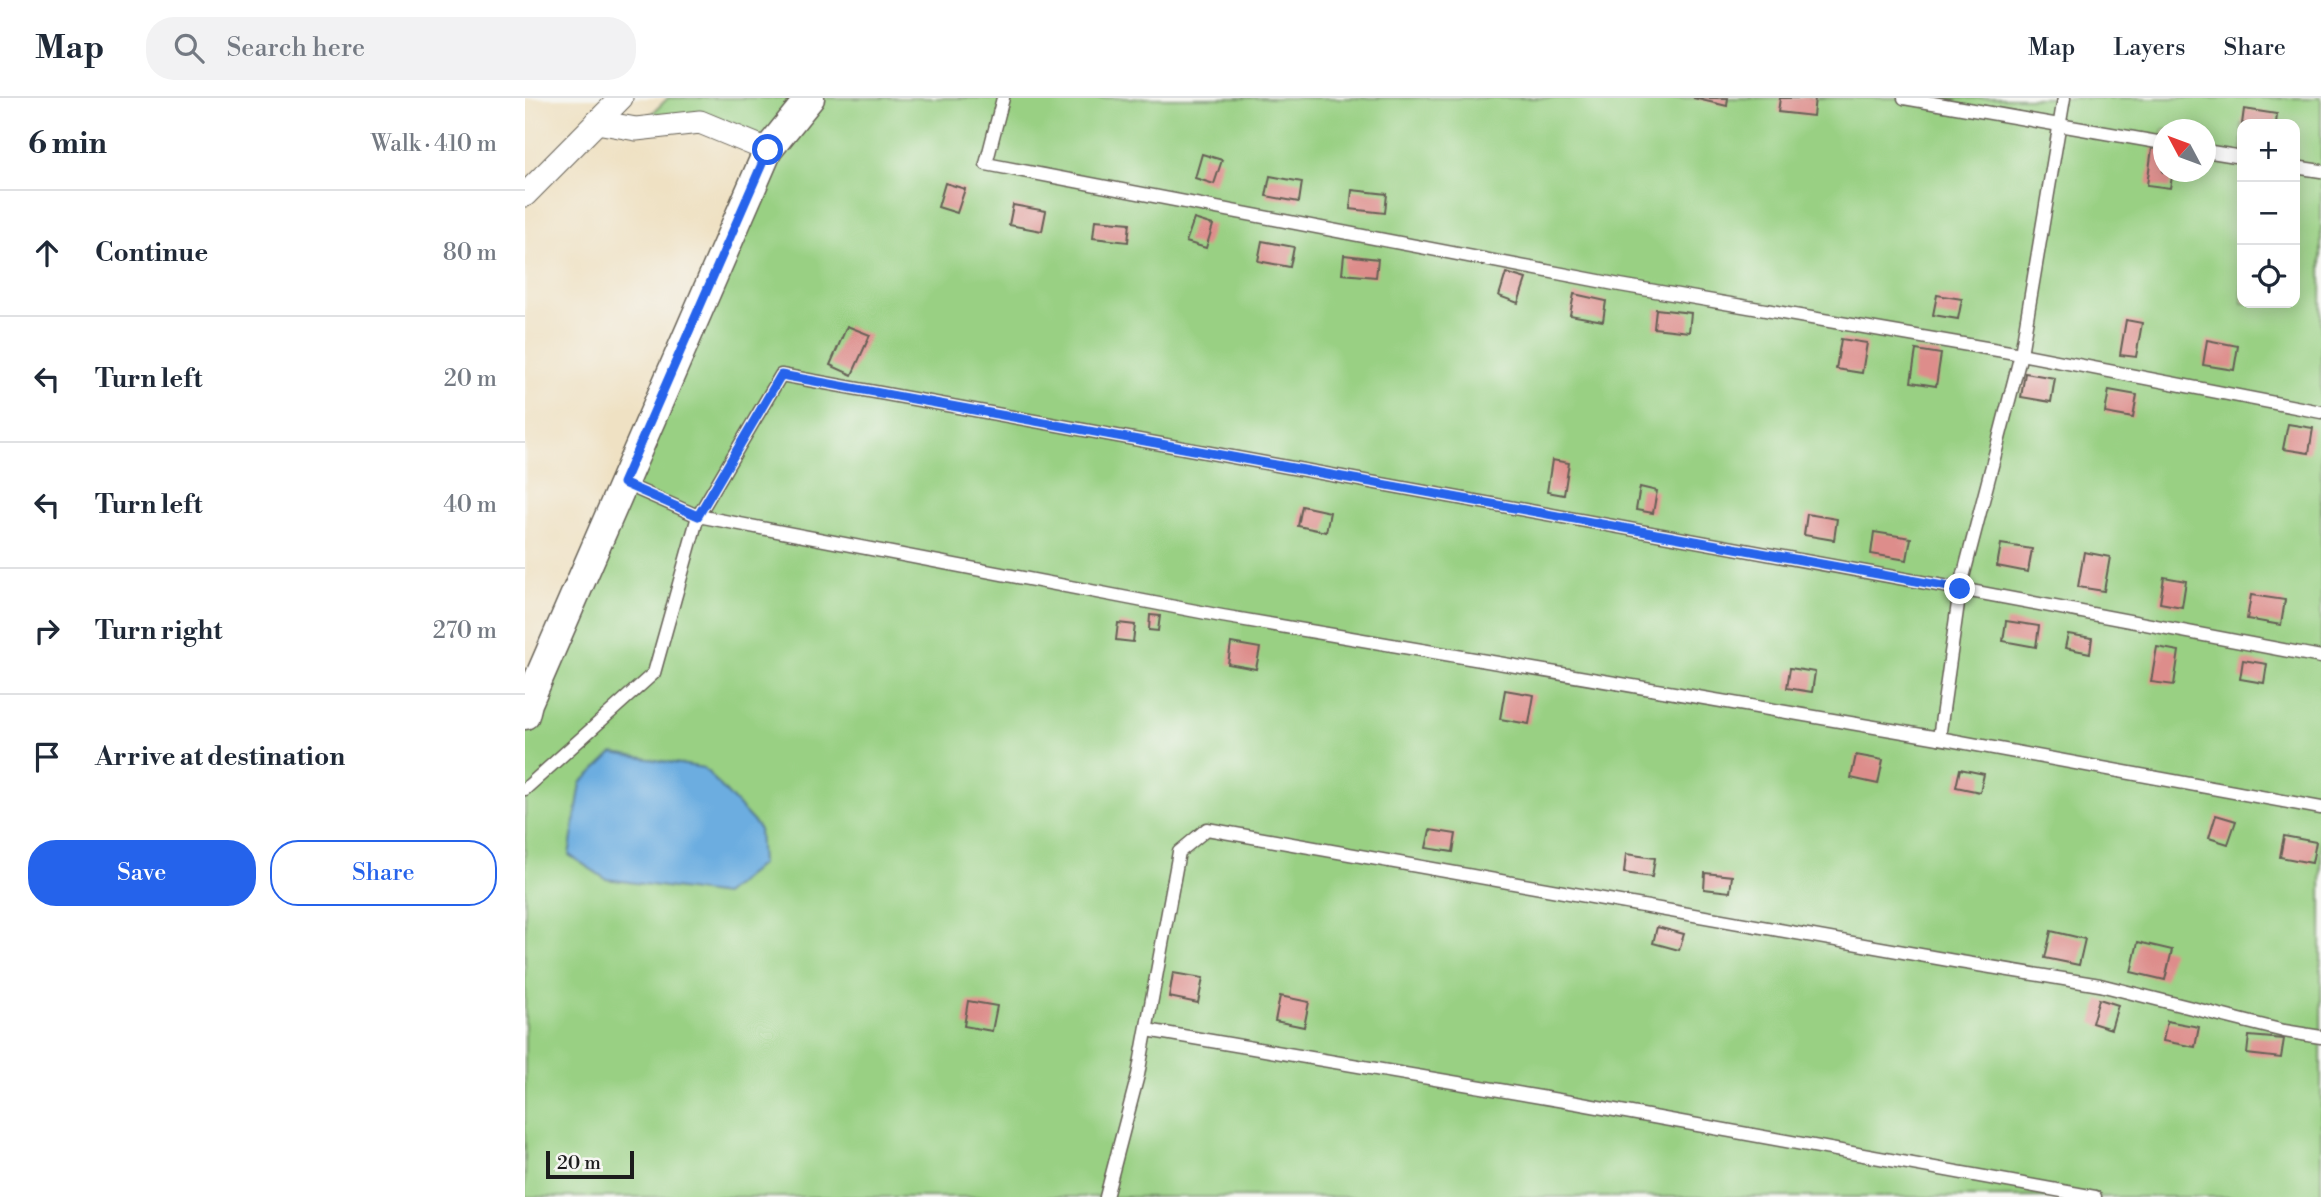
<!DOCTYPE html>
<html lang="en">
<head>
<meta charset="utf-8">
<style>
  body { margin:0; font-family:"Libre Bodoni",serif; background:#f2f2f3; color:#1f2937 }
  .controls { position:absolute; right:21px; top:21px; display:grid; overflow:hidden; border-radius:14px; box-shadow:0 4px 18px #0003 }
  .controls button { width:63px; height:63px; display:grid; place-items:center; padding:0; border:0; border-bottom:2px solid #e0e1e3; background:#fff; color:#1f2937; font:35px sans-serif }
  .compass { position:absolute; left:1628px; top:21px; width:63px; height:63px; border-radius:50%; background:#fff; box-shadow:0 4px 18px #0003; rotate:311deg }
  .scale { position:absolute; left:21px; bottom:18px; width:88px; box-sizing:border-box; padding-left:7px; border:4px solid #1c1c1c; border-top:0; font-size:19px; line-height:24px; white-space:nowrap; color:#1c1c1c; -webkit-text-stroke:5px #f6f6f2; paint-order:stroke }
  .stop { position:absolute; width:21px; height:21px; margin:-16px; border:5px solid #2563eb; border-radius:50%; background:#fff }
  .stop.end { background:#2563eb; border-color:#fff; box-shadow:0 2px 7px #0008 }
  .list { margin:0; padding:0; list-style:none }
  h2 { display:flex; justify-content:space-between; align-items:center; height:91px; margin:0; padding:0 28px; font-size:30px }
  h2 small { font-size:23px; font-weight:400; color:#747a83 }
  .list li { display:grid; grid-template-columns:46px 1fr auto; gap:21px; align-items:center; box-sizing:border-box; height:126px; padding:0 28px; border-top:2px solid #e0e1e3 }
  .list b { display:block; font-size:26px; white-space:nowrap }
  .list em { font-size:23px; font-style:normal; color:#747a83 }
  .actions { display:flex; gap:14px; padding:21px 28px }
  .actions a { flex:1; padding:16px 0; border:2px solid #2563eb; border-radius:28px; text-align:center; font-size:24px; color:#2563eb }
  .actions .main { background:#2563eb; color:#fff }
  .icon { flex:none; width:38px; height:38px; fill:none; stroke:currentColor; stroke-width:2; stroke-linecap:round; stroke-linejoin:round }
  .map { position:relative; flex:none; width:1796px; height:1099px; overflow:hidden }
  header { display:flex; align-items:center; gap:42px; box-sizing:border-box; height:98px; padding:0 35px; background:#fff; border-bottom:2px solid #e0e1e3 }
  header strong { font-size:33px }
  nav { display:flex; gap:38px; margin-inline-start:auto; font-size:24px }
  .search { width:490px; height:63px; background:#f2f2f3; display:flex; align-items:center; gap:18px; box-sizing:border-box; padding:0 24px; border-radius:28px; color:#747a83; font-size:26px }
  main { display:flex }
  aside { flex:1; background:#fff }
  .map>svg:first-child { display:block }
</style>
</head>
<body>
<header>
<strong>Map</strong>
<div class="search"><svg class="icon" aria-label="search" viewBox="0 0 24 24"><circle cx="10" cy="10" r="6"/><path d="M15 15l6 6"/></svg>Search here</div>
<nav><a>Map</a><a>Layers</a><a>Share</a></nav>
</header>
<main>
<aside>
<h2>6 min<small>Walk · 410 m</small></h2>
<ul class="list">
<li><svg class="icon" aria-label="ahead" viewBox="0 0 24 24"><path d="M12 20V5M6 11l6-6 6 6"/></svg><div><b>Continue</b></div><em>80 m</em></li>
<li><svg class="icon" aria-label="left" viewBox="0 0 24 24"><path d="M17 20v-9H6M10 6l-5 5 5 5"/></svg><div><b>Turn left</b></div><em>20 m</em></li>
<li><svg class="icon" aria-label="left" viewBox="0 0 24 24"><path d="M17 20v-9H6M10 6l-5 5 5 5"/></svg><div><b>Turn left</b></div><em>40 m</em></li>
<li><svg class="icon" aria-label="right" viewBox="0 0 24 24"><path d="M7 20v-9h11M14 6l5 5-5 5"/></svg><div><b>Turn right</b></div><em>270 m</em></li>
<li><svg class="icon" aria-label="arrive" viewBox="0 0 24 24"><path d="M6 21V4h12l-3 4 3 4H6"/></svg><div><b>Arrive at destination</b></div></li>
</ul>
<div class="actions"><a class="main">Save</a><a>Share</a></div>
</aside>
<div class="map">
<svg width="1796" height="1099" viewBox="0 0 1796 1099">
  <rect width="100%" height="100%" fill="#f6f6f2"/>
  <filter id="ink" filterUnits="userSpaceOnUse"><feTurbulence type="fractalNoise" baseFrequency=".0143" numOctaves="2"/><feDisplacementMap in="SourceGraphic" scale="14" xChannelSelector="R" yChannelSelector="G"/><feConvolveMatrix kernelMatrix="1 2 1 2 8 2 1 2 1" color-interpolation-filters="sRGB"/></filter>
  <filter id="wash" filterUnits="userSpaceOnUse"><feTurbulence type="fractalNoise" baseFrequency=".00686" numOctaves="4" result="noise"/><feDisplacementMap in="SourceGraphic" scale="28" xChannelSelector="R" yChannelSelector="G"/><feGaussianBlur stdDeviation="1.57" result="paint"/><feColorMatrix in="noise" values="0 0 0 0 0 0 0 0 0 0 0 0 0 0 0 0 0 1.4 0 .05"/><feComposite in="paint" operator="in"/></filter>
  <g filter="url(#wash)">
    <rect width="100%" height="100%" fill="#efe1c3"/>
    <!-- green -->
    <path fill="#99d083" stroke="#5a7650" stroke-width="2" fill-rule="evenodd" d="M143 0H1796V1099H0V617L243 53 175 24 111 31ZM1717 26H1770V205H1717ZM1638 32H1680V74H1638Z"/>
    <!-- water -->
    <path fill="#6cade0" stroke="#44647e" stroke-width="2" d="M88 655 179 670 234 730 236 766 199 797 81 781 44 757 56 685Z"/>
    <g id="blocks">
      <!-- building -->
      <g fill="#dd8d8b">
        <path d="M1168 0H1203L1202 8Z"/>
        <path d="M1255 0H1290L1288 18 1253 14Z"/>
        <path d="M1719 11 1752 16 1751 26H1717Z"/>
        <path d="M1627 50 1638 51V74H1648L1645 90 1622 87Z"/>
        <path d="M677 56 697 62 689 86 670 80Z"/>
        <path d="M745 78 777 84 774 104 741 98Z"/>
        <path d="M420 85 440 91 432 115 413 109Z"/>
        <path d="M827 92 862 96 860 115 825 111Z"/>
        <path d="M488 107 521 113 517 133 484 127Z"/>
        <path d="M669 121 688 127 681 150 661 144Z"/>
        <path d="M570 122 605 125 603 144 568 140Z"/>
        <path d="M737 143 769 149 765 169 733 163Z"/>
        <path d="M819 157 853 161 851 179 817 176Z"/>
        <path d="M981 175 1001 181 993 205 974 198Z"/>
        <path d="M1049 196 1081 203 1078 223 1045 217Z"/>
        <path d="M1412 197 1437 201 1433 221 1408 217Z"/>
        <path d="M1131 211 1166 215 1164 234 1129 230Z"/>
        <path d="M1601 222 1617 225 1611 259 1595 257Z"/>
        <path d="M322 228 345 237 327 277 305 267Z"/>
        <path d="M1316 241 1342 245 1337 275 1311 271Z"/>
        <path d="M1682 242 1713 248 1709 272 1678 267Z"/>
        <path d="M1391 252 1416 256 1411 288 1386 284Z"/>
        <path d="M1500 275 1530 280 1526 304 1496 299Z"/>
        <path d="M1584 292 1612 297 1608 320 1580 315Z"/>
        <path d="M1763 326 1788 330 1784 355 1758 351Z"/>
        <path d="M1027 362 1044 365 1039 397 1022 394Z"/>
        <path d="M1115 389 1132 393 1128 415 1111 412Z"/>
        <path d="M777 408 805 414 801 434 773 428Z"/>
        <path d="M1282 416 1312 421 1309 442 1279 437Z"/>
        <path d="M1349 434 1386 440 1382 462 1346 456Z"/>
        <path d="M1476 446 1507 451 1503 474 1472 468Z"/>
        <path d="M1559 454 1585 459 1579 493 1553 489Z"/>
        <path d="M1639 479 1661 483 1657 509 1635 505Z"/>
        <path d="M1726 497 1760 502 1756 527 1722 521Z"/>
        <path d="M625 517 635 518 633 533 624 532Z"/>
        <path d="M1481 523 1514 528 1511 549 1478 543Z"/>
        <path d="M593 525 610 527 608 544 591 542Z"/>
        <path d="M1543 536 1567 540 1565 555 1540 550Z"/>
        <path d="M706 545 735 550 731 571 703 566Z"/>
        <path d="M1632 549 1654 553 1649 587 1626 584Z"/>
        <path d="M1718 562 1742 566 1739 585 1715 581Z"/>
        <path d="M1265 570 1290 574 1287 594 1262 590Z"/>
        <path d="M980 592 1009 597 1004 626 975 621Z"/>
        <path d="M1331 657 1358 662 1353 686 1326 680Z"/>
        <path d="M1435 671 1459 676 1455 694 1431 689Z"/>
        <path d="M1691 717 1711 723 1703 746 1684 740Z"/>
        <path d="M905 732 931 736 928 754 901 750Z"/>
        <path d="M1759 738 1791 744 1787 765 1755 759Z"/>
        <path d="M1101 756 1130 760 1127 779 1099 775Z"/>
        <path d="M1180 775 1207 778 1205 794 1179 791Z"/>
        <path d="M1132 829 1159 836 1154 852 1128 845Z"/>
        <path d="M1526 833 1560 841 1554 867 1520 860Z"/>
        <path d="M1613 844 1647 852 1640 882 1606 874Z"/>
        <path d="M648 875 678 880 673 905 644 899Z"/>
        <path d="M755 898 784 904 779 929 750 923Z"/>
        <path d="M1574 901 1593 907 1586 931 1567 925Z"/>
        <path d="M443 903 472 908 467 933 439 928Z"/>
        <path d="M1642 923 1674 929 1670 949 1638 943Z"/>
        <path d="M1724 938 1759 941 1756 960 1722 956Z"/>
      </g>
    </g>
  </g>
  <g filter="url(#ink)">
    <use href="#blocks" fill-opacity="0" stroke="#666156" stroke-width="2"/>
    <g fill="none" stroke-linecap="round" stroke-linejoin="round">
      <defs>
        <g id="service">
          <path d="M478 0 461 66 1095 187 1496 256 1796 314"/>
          <path d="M1379 0 1638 45"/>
          <path d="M1680 53 1717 59"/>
          <path d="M1770 69 1796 73"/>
          <path d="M98 385 173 418 697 518 1414 640 1796 710"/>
          <path d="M1414 640 1435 491 1496 256 1539 0"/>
          <path d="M0 691 129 575 173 418 256 277 1435 491 1796 559"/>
          <path d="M622 932 1051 1005 1570 1099"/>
          <path d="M581 1099 613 977 654 754 682 731 1435 864 1575 887 1759 933 1796 939"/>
        </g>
        <g id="minor">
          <path d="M72 24 111 31 175 24 243 52"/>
          <path d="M0 97 96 0"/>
        </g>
        <path id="tertiary" d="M0 617 3 605 243 52 285 0"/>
      </defs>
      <!-- service casing -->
      <use href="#service" stroke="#666156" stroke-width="15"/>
      <!-- minor casing -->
      <use href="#minor" stroke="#666156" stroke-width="25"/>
      <!-- tertiary casing -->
      <use href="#tertiary" stroke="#666156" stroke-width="31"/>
      <!-- service -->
      <use href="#service" stroke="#fff" stroke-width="12"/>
      <!-- minor -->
      <use href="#minor" stroke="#fff" stroke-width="23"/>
      <!-- tertiary -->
      <use href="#tertiary" stroke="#fff" stroke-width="28"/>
    </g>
  </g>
  <g fill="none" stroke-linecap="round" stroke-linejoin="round" filter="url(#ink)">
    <!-- route -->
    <path stroke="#2563eb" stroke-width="9" d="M243 52 98 385 173 418 256 277 1435 491"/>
  </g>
</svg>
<div class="controls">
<button>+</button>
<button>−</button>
<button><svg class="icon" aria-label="locate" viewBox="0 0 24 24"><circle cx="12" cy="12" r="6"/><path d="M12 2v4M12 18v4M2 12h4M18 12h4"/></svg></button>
</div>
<svg class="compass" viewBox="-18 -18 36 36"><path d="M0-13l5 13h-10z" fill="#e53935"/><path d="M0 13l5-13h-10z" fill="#747a83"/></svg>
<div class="scale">20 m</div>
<div class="stop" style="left:243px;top:52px"></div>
<div class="stop end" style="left:1435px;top:491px"></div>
</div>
</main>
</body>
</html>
